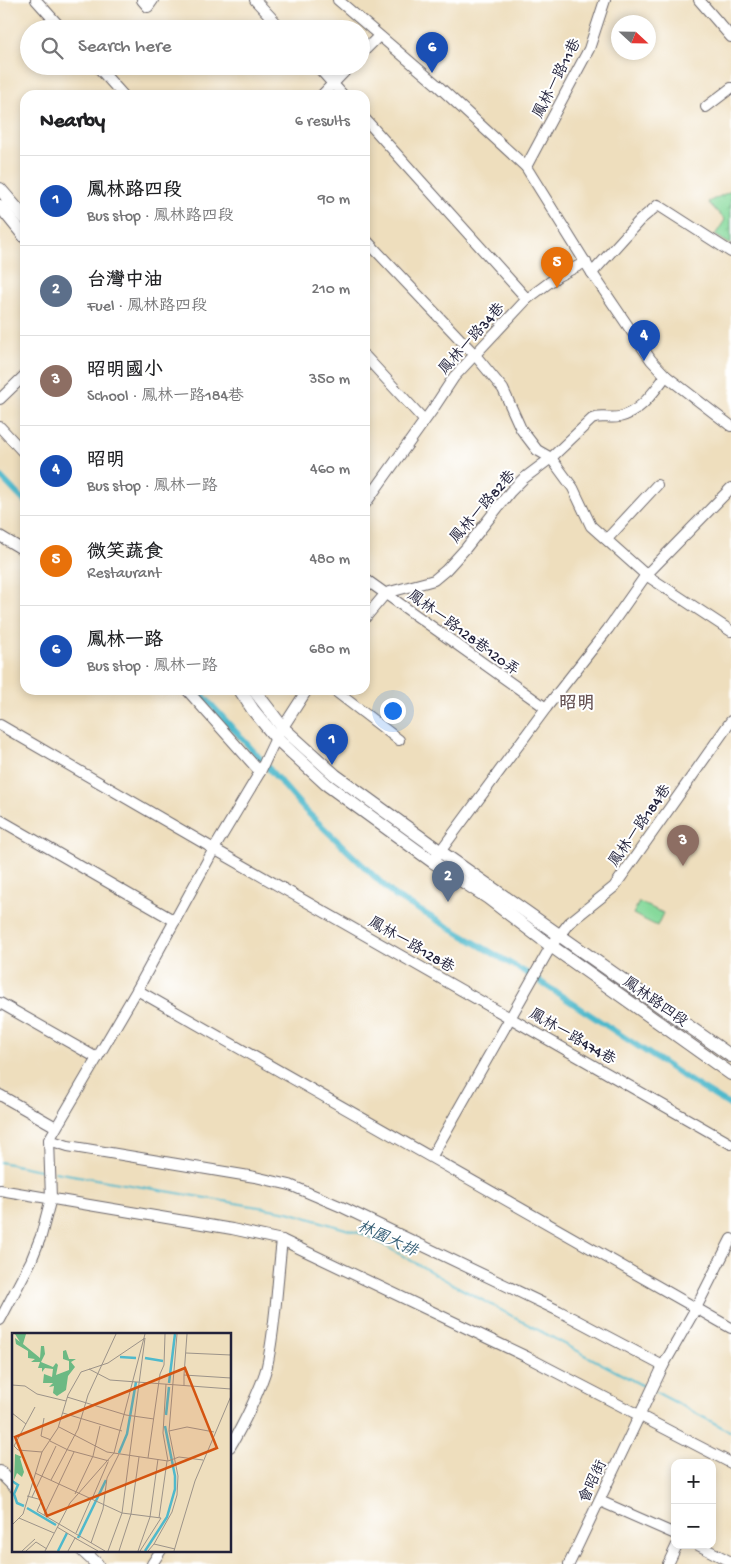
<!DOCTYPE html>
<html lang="en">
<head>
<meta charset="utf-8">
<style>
  body { margin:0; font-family:"Gochi Hand","LXGW WenKai TC",sans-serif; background:#f6f6f6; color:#202124 }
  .controls { position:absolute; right:15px; bottom:15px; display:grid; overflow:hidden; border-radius:10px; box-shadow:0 2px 8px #0003 }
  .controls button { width:45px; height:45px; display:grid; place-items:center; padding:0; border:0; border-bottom:1px solid #e0e0e0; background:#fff; color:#202124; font:25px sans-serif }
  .compass { position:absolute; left:611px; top:15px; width:45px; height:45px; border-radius:50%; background:#fff; box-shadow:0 2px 8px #0003; rotate:112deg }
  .you { position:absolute; left:392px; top:710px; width:18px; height:18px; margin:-12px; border:4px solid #fff; border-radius:50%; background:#1a73e8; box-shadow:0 0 0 8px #1a73e833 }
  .badge { display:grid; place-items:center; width:32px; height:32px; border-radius:50%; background:#1f6fb2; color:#fff; font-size:16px; font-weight:700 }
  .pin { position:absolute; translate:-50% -41px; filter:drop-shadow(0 1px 2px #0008) }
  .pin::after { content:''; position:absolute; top:26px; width:18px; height:15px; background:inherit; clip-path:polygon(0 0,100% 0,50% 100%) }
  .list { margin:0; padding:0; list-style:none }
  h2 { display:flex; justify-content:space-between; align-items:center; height:65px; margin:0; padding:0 20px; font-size:21px }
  h2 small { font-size:16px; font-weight:400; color:#757577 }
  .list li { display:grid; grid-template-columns:32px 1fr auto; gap:15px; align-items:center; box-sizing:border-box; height:90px; padding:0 20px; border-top:1px solid #e0e0e0 }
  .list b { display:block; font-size:19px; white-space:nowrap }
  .list p { margin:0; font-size:16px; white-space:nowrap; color:#757577 }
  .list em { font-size:16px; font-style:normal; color:#757577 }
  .icon { flex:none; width:28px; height:28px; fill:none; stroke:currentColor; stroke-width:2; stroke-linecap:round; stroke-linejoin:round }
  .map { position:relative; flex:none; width:731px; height:1564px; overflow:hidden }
  .search { position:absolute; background:#fff; box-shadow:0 2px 8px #0003; left:20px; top:20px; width:350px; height:55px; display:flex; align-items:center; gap:12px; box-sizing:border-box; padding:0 18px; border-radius:28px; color:#757577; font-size:19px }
  .panel { position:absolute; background:#fff; box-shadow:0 2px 8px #0003; left:20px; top:90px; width:350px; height:605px; border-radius:15px }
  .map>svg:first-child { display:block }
</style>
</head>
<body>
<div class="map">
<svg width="731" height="1564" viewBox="0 0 731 1564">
  <defs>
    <pattern id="park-crowns" width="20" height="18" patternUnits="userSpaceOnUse" patternTransform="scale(1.25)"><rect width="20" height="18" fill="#86d99b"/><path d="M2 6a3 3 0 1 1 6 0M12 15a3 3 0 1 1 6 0" fill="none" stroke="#73ba86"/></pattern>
  </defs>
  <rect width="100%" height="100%" fill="#fff"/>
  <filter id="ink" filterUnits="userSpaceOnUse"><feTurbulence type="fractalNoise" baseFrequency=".02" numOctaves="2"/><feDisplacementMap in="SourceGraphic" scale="10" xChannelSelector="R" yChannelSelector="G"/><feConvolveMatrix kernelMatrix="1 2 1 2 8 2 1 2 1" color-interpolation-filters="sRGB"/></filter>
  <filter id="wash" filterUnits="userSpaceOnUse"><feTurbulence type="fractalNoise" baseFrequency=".0096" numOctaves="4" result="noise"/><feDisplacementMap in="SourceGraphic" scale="20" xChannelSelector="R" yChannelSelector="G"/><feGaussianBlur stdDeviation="1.12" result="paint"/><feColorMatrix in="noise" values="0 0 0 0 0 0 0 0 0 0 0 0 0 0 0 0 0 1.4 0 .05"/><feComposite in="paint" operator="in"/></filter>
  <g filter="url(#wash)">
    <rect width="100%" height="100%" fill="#eedebd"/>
    <!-- park -->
    <path fill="url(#park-crowns)" stroke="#547e6b" d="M731 191V245L715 235 725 220 708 202Z"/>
    <!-- garden -->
    <path fill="#86d99b" stroke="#547e6b" d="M639 902 663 913 657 926 633 914Z"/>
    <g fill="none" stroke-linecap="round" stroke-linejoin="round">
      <!-- stream -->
      <g stroke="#4fb9cc" stroke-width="2">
        <path d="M0 1162 45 1171"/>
        <path d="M55 1172 288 1212 366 1235 456 1286 649 1389"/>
        <path d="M656 1392 731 1432"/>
      </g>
      <!-- canal -->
      <g stroke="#4fb9cc" stroke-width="6">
        <path d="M0 476 25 502"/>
        <path d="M198 690 257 755 305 810 396 897 409 904 530 975 692 1082 731 1106"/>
      </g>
    </g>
  </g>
  <g filter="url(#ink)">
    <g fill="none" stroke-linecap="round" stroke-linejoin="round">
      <defs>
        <g id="minor">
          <path d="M36 0 62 29"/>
          <path d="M142 0 148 7 153 0"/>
          <path d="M255 0 282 29"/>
          <path d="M338 0 436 84 526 167 592 273 651 360 666 376 731 426"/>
          <path d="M699 0 731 37"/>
          <path d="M361 54 379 36"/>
          <path d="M97 66 123 95"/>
          <path d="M317 66 343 95"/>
          <path d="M322 95 350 66"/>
          <path d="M706 107 731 88"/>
          <path d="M365 119 527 299"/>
          <path d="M526 167 589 49 605 0"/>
          <path d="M365 239 475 355 503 389 521 429 537 450 551 458 573 488 591 526 646 575 731 631"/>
          <path d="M592 273 640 220 658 205 731 252"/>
          <path d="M365 356 424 420"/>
          <path d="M0 399 25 375"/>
          <path d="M0 427 25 454"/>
          <path d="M365 504 433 409 454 377 527 299 558 276 586 262"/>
          <path d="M0 536 25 551"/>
          <path d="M607 539 657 485"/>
          <path d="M365 579 546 708"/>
          <path d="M365 618 386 593 427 582 434 580 446 570 466 548 510 492 523 479 551 458 592 419C601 415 610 419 619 417 641 412 654 391 666 376"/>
          <path d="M187 690 260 772"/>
          <path d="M334 690 399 740"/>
          <path d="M0 725 214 849 731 1144"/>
          <path d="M0 820 175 921"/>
          <path d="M436 857 546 708 608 629 646 575 731 488"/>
          <path d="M137 990 731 1328"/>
          <path d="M0 1003 97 1058"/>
          <path d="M0 1095 56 1127"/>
          <path d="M49 1140 68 1146 255 1177 290 1185 344 1208 559 1311 663 1366"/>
          <path d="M432 1156 551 946 569 923 614 887 731 721"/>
          <path d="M0 1190 232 1229 282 1240 527 1357 731 1463"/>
          <path d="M0 1320 31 1261 41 1236 51 1198 49 1140 137 990 214 849 260 772 276 738 307 690"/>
          <path d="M230 1447C242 1427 261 1389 267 1366 276 1325 277 1282 282 1240"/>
          <path d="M600 1501 675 1534"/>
          <path d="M698 1545 731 1562"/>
          <path d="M152 1564 161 1550"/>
          <path d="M569 1564 663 1366 696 1308 731 1239"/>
          <path d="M668 1564 677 1545"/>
        </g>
        <g id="major">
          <path d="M0 189 25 218"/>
          <path d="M0 206 25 237"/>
          <path d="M240 690 253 710 276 738 326 784 433 862 488 898 551 946 731 1074"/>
          <path d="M254 690 283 728 335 775 441 852 731 1056"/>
          <path d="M0 1472 14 1486"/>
          <path d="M82 1550 97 1564"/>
        </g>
      </defs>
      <!-- minor casing -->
      <use href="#minor" stroke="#696468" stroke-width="12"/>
      <!-- major casing -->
      <use href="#major" stroke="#696468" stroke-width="14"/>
      <!-- minor -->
      <use href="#minor" stroke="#fff" stroke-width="10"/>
      <!-- major -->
      <use href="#major" stroke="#fff" stroke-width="12"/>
    </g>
  </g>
  <g text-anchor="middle" stroke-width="4" stroke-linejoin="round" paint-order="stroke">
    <!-- street labels -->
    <g font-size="15" fill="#22223b" stroke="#fff">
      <text transform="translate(556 78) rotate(-63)" y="5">鳳林一路11巷</text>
      <text transform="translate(471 338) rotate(-48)" y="5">鳳林一路34巷</text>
      <text transform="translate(482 506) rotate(-49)" y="5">鳳林一路82巷</text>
      <text transform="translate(464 632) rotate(36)" y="5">鳳林一路128巷120弄</text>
      <text transform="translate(639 825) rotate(-55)" y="5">鳳林一路184巷</text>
      <text transform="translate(412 944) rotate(30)" y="5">鳳林一路128巷</text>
      <text transform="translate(656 1001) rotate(35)" y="5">鳳林路四段</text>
      <text transform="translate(573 1036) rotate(30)" y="5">鳳林一路474巷</text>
      <text transform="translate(592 1481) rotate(-65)" y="5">會昭街</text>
    </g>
    <!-- water labels -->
    <g font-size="16" font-style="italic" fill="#345e75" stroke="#fff">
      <text transform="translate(388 1237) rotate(25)" y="6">林園大排</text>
    </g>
    <!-- quarter labels -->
    <g font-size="18" font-weight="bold" fill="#634e4f" stroke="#fff">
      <text x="577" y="708">昭明</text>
    </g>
  </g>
  <!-- overview -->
  <g transform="translate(12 1333)">
    <rect width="219" height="219" fill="#eedebd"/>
    <path d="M3 1H14L11 11 28 25 29 13H32L33 21 29 29 41 34 44 30 46 32 44 42 57 37V28L51 26V18L54 17 57 26H64L59 29 63 34 56 43 54 57 45 63 41 60 42 53 37 54 41 50H31L32 41 40 44 41 36 33 35 30 39V35H26L28 29H19L23 26 16 25V18L4 11 3 5 8 9ZM3 121 10 124 8 125 12 139 10 144 5 140 2 147Z" fill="#6cb983"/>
    <path fill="none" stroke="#4fb9cc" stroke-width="2.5" d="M108 24 124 25M133 25 151 28M157 50 163 1M154 82 157 54M107 120 115 101 124 49M0 148 6 152 2 161 5 170 12 173M15 175 44 192M66 205 94 147M46 218 55 200M133 218 155 184 163 156V143L153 93"/>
    <path fill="none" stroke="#9c9389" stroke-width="1" d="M174 20 219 22M77 36 98 47 219 56M172 42 175 1M154 51 151 100 156 128M0 52 13 53 25 61 54 68M172 52V42L219 45M55 64 114 82 142 86M23 74 2 113 6 117 30 119M0 80 14 91M51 80 110 98M32 85 29 103 39 107M47 94 95 119 156 128 167 124 191 127M157 98 175 94 202 99M38 108 56 117 97 128M136 125 148 41 152 32 153 1M23 140 110 180 149 185 128 218M39 147 66 96 76 62 104 1M63 161 81 123 88 93M15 163 30 167 25 178 93 218M20 164 44 113M80 166 96 129M32 182 62 119M7 185 42 200M147 185 155 128M0 192 11 181 30 119 46 95 56 62 69 39 96 30 133 5 110 180 96 218M45 194 65 206M64 200 79 166M79 210 91 176 95 145 107 121M142 211 160 179 165 162 166 143 157 98 165 1M10 218 23 206M14 218 24 209 35 216M33 218 58 170 102 120 133 1M56 218 63 205 86 218M107 218 119 181 127 124M126 218 138 184 146 126M136 218 142 211 163 216M162 218 183 148 219 63"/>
    <path fill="#d45411" fill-opacity="0.15" stroke="#d45411" stroke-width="2.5" d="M173 35 205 115 35 183 3 104Z"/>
    <rect width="219" height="219" fill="none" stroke="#22223b" stroke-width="2.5"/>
  </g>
</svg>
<div class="controls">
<button>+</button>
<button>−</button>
</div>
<svg class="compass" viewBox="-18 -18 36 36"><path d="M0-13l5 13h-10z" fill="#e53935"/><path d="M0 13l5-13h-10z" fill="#757577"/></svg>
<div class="you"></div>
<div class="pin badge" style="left:332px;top:765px;background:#1a4fb4">1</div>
<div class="pin badge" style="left:448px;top:902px;background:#5c6f8a">2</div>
<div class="pin badge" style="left:683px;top:866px;background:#8d6e63">3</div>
<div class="pin badge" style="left:644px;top:361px;background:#1a4fb4">4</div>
<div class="pin badge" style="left:557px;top:288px;background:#e8710a">5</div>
<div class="pin badge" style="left:432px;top:73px;background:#1a4fb4">6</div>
<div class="search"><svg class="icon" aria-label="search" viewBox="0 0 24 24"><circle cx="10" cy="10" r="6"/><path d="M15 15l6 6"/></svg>Search here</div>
<section class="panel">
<h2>Nearby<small>6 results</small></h2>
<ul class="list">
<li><span class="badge" style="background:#1a4fb4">1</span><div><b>鳳林路四段</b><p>Bus stop · 鳳林路四段</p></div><em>90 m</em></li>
<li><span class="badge" style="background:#5c6f8a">2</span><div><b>台灣中油</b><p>Fuel · 鳳林路四段</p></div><em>210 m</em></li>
<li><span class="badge" style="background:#8d6e63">3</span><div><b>昭明國小</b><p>School · 鳳林一路184巷</p></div><em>350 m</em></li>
<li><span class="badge" style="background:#1a4fb4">4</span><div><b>昭明</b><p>Bus stop · 鳳林一路</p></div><em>460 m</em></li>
<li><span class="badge" style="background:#e8710a">5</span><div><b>微笑蔬食</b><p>Restaurant</p></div><em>480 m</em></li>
<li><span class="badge" style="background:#1a4fb4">6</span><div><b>鳳林一路</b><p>Bus stop · 鳳林一路</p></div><em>680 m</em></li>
</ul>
</section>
</div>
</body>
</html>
